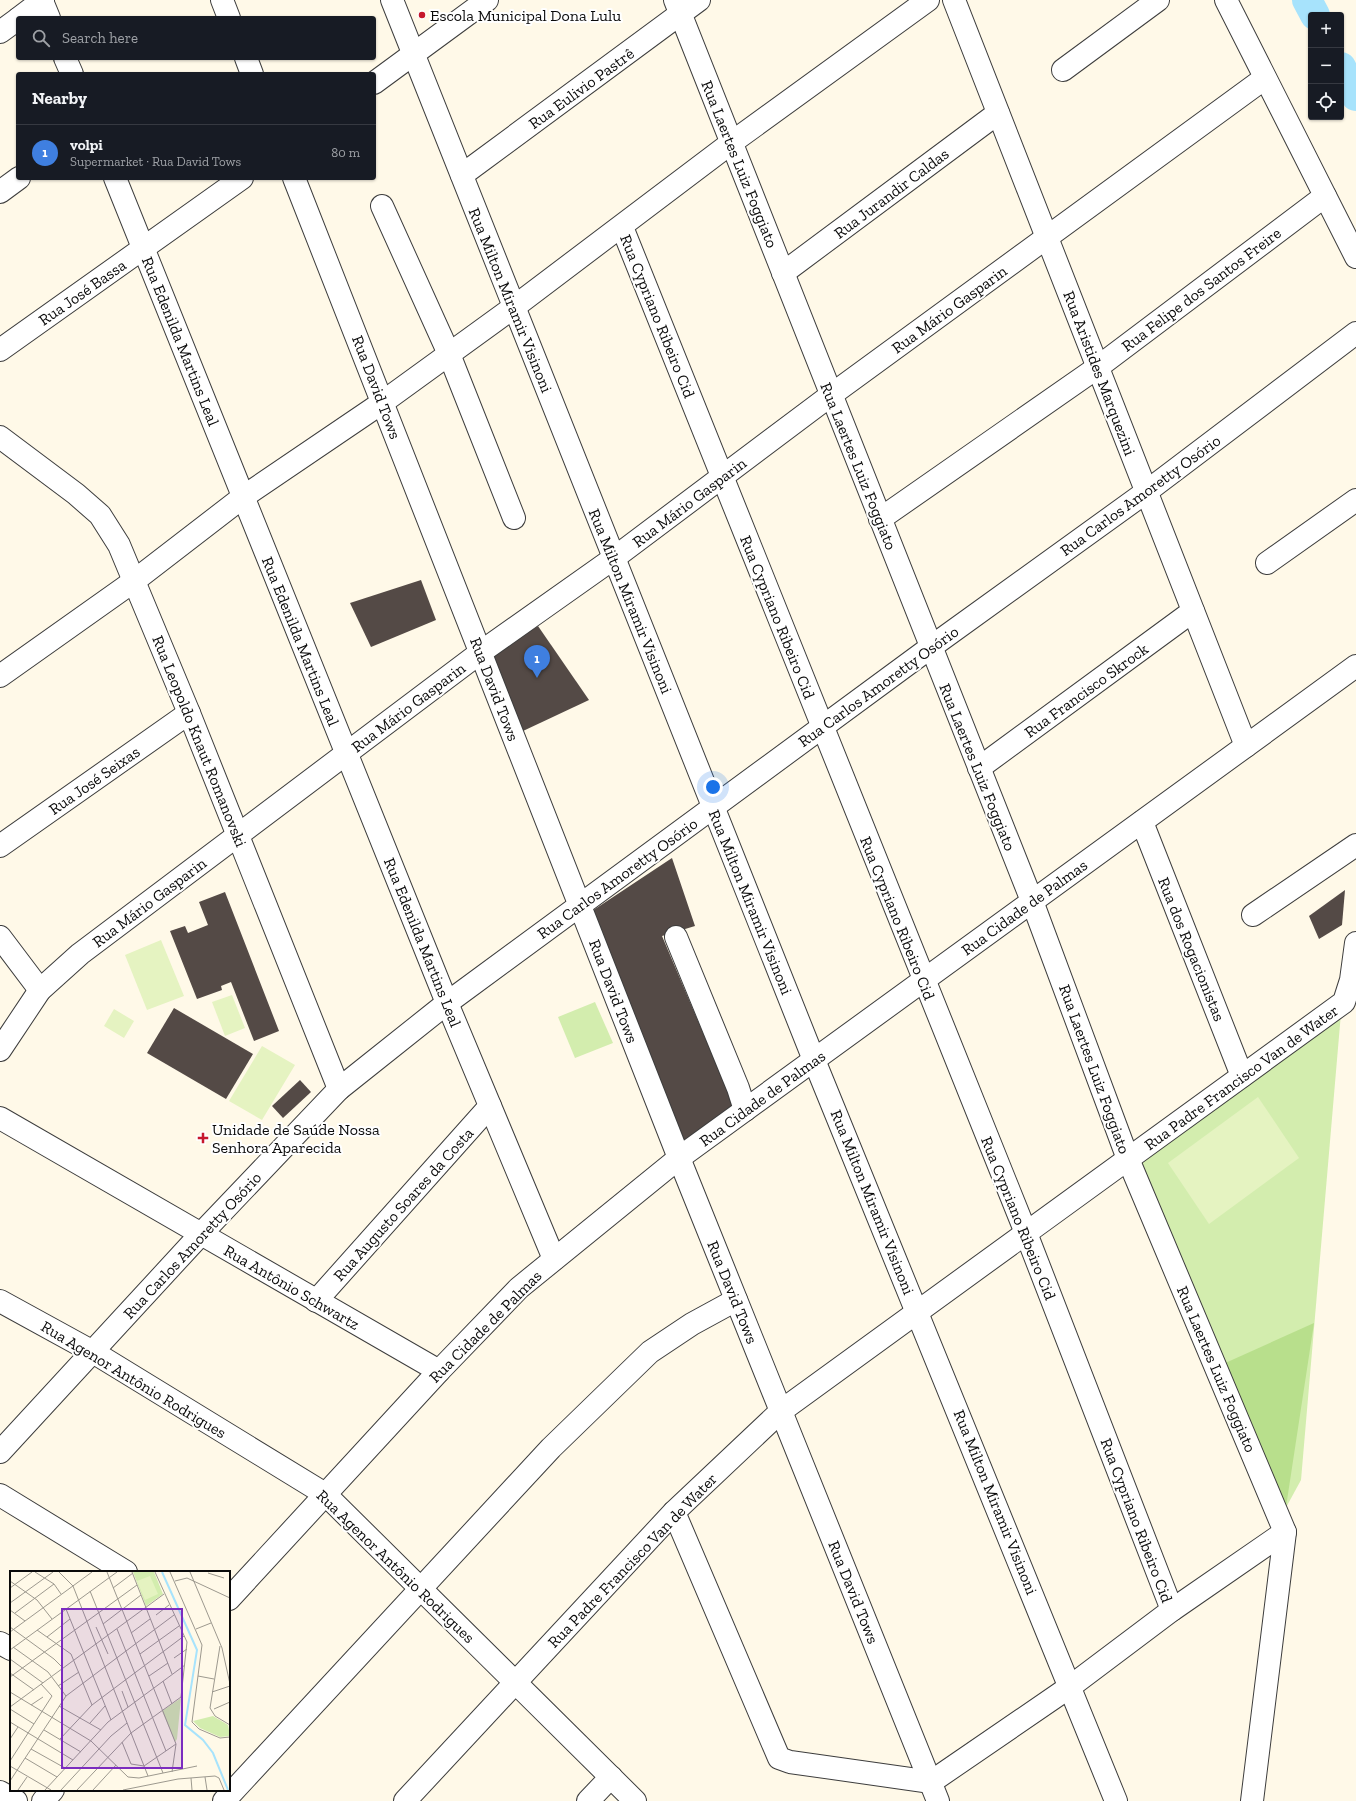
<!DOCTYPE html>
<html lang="en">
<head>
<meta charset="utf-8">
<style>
  body { margin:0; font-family:"Zilla Slab",serif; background:#242831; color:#f1f3f6 }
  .controls { position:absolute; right:12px; top:12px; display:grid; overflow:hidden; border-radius:4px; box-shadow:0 1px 3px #0004 }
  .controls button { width:36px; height:36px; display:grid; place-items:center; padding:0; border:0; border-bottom:1px solid #363941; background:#171b24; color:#f1f3f6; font:20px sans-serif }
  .you { position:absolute; left:713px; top:787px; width:14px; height:14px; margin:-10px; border:3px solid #fff; border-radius:50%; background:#1a73e8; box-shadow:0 0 0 6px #1a73e833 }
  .badge { display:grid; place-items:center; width:26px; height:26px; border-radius:50%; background:#0b8043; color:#fff; font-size:13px; font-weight:700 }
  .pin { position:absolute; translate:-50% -33px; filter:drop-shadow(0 1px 2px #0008) }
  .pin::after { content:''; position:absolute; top:21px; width:14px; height:12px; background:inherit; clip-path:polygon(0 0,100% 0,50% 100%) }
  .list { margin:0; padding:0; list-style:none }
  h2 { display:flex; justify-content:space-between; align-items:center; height:52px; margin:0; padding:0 16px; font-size:17px }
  h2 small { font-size:13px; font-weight:400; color:#9ea1a6 }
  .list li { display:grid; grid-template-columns:26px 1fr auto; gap:12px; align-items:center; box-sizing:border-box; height:56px; padding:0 16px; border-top:1px solid #363941 }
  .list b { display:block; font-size:15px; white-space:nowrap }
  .list p { margin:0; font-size:13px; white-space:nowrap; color:#9ea1a6 }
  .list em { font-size:13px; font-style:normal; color:#9ea1a6 }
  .icon { flex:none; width:22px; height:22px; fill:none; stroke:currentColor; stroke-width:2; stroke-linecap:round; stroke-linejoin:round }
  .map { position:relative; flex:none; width:1356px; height:1801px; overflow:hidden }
  .search { position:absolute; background:#171b24; box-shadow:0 1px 3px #0004; left:16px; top:16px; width:360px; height:44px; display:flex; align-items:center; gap:10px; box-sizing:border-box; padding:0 14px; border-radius:4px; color:#9ea1a6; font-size:15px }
  .panel { position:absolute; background:#171b24; box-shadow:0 1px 3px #0004; left:16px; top:72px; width:360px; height:108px; border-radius:4px }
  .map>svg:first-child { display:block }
</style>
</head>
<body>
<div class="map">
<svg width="1356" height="1801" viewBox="0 0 1356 1801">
  <rect width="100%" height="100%" fill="#fff9e8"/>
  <!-- green -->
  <g fill="#d3edae">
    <path d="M595 1002 613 1043 575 1058 558 1017Z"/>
    <path d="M1341 1013 1301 1480 1283 1513 1133 1165Z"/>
  </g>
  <!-- forest -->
  <path fill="#b8df8c" d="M1314 1323 1286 1507 1223 1364Z"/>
  <!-- pitch -->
  <g fill="#e5f3c1">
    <path d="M161 940 184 996 147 1010 125 955Z"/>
    <path d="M232 995 245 1028 225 1036 212 1002Z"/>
    <path d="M114 1009 134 1021 124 1038 104 1026Z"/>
    <path d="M262 1046 295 1065 262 1120 229 1101Z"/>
    <path d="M1258 1097 1299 1158 1209 1224 1168 1163Z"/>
  </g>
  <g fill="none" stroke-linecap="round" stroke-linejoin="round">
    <!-- river -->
    <g stroke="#a7e3fc" stroke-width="30">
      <path d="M1307 0 1315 15"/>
      <path d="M1341 67 1356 96"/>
    </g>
  </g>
  <!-- building -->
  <g fill="#544a46">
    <path d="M421 580 436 620 371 647 350 603Z"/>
    <path d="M538 626 589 700 523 731 492 655Z"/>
    <path d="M672 858 695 926 662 936 734 1106 686 1145 592 911Z"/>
    <path d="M1345 890 1342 925 1319 939 1309 916Z"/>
    <path d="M225 892 279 1031 254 1041 231 982 221 986 222 990 197 999 170 931 185 926 188 933 208 925 199 902Z"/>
    <path d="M174 1008 253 1054 226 1099 147 1053Z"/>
    <path d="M300 1080 311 1092 283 1118 272 1106Z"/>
  </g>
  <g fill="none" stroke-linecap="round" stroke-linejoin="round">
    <defs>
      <g id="minor">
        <path d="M222 0 229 18"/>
        <path d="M392 0 814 1060 1116 1801"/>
        <path d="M675 0 1032 901 1128 1159 1285 1532 1252 1801"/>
        <path d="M954 0 1246 746"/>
        <path d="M1226 0 1356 257"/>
        <path d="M42 1 49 18"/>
        <path d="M19 18 43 0"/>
        <path d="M0 32 18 19"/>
        <path d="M65 58 72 74"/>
        <path d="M246 58 252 74"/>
        <path d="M1063 70 1158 0"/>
        <path d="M374 83 487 0"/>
        <path d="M462 175 699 0"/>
        <path d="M115 178 447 1003 554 1259"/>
        <path d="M294 178 679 1158 938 1801"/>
        <path d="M0 192 19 178"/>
        <path d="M382 206 449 354 514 518"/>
        <path d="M622 227 1026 1233 1172 1610"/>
        <path d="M783 273 998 113"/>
        <path d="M0 350 242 178"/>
        <path d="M0 437 76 494 100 515 119 545 189 713 339 1089"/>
        <path d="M880 519 1098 367 1325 196"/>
        <path d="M1267 563 1356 500"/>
        <path d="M0 676 134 581 243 497 383 402 514 307 731 143 928 0"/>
        <path d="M979 768 1193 611"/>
        <path d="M1142 822 1242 1076"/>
        <path d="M0 846 189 713"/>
        <path d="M1253 915 1356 845"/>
        <path d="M0 937 40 990"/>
        <path d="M676 937 738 1088 745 1110"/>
        <path d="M0 1050 40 990 80 954 481 652 614 558 831 395 1265 78"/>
        <path d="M0 1118 439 1371"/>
        <path d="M0 1301 93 1352 325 1494 635 1801"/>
        <path d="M316 1301 490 1106"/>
        <path d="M0 1452 200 1235 339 1089 447 1003 931 647 1146 492 1356 333"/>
        <path d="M0 1495 126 1572"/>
        <path d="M674 1512 779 1758 790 1762 931 1782 1071 1686 1172 1610 1285 1532"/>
        <path d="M229 1599 439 1371 519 1288 679 1158 1356 666"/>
        <path d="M0 1643 11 1649"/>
        <path d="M0 1792 16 1801"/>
        <path d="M43 1801 53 1790"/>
        <path d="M224 1801 551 1448 650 1352 692 1324 736 1300"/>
        <path d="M405 1801 674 1512 781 1411 1344 1002 1351 980 1356 943"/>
        <path d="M588 1801 611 1777"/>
      </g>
    </defs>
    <!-- minor casing -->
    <use href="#minor" stroke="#3d3d3d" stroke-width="24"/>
    <!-- minor -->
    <use href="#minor" stroke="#fff" stroke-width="22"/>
  </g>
  <!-- markers -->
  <g fill="#c6172d" stroke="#fff" stroke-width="1.5">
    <circle cx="422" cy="15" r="4"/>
    <path d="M201 1132h4v4h4v4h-4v4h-4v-4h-4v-4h4z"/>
  </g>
  <g text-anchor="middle" stroke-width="4" stroke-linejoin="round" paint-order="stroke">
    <!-- poi labels -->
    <g font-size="16" fill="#0a0a0a" stroke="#fff" text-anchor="start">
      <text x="430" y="21">Escola Municipal Dona Lulu</text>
      <text x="212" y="1135">Unidade de Saúde Nossa<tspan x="212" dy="18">Senhora Aparecida</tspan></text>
    </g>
    <!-- street labels -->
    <g font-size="16" fill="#0a0a0a" stroke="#fff">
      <text transform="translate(581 88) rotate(-36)" y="6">Rua Eulivio Pastrê</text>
      <text transform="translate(740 164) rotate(68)" y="6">Rua Laertes Luiz Foggiato</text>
      <text transform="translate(891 193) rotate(-37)" y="6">Rua Jurandir Caldas</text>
      <text transform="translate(1201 289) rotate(-37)" y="6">Rua Felipe dos Santos Freire</text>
      <text transform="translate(82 292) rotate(-35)" y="6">Rua José Bassa</text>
      <text transform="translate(511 300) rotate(68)" y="6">Rua Milton Miramir Visinoni</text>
      <text transform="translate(949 309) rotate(-36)" y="6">Rua Mário Gasparin</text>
      <text transform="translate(658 316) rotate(68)" y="6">Rua Cypriano Ribeiro Cid</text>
      <text transform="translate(181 341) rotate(68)" y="6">Rua Edenilda Martins Leal</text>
      <text transform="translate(1100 373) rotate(69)" y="6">Rua Aristides Marquezini</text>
      <text transform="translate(377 387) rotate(69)" y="6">Rua David Tows</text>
      <text transform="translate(859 466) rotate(68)" y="6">Rua Laertes Luiz Foggiato</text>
      <text transform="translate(1140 495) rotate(-36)" y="6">Rua Carlos Amoretty Osório</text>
      <text transform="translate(689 502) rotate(-37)" y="6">Rua Mário Gasparin</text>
      <text transform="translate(631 601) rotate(68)" y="6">Rua Milton Miramir Visinoni</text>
      <text transform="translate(778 617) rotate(68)" y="6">Rua Cypriano Ribeiro Cid</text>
      <text transform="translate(301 641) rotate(68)" y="6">Rua Edenilda Martins Leal</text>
      <text transform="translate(878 686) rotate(-36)" y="6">Rua Carlos Amoretty Osório</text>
      <text transform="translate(495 689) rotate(69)" y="6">Rua David Tows</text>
      <text transform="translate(1086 690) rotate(-36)" y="6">Rua Francisco Skrock</text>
      <text transform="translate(408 707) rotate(-37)" y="6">Rua Mário Gasparin</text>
      <text transform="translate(200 741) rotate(68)" y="6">Rua Leopoldo Knaut Romanovski</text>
      <text transform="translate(978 767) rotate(68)" y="6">Rua Laertes Luiz Foggiato</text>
      <text transform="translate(94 780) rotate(-35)" y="6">Rua José Seixas</text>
      <text transform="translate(617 878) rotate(-36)" y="6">Rua Carlos Amoretty Osório</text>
      <text transform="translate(149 902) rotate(-37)" y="6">Rua Mário Gasparin</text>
      <text transform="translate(751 902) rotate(68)" y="6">Rua Milton Miramir Visinoni</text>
      <text transform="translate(1024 907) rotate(-36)" y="6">Rua Cidade de Palmas</text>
      <text transform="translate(898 918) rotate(68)" y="6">Rua Cypriano Ribeiro Cid</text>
      <text transform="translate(423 942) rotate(68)" y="6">Rua Edenilda Martins Leal</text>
      <text transform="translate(1192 949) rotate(68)" y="6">Rua dos Rogacionistas</text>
      <text transform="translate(614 991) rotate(69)" y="6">Rua David Tows</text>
      <text transform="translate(1095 1069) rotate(70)" y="6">Rua Laertes Luiz Foggiato</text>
      <text transform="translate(1241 1077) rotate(-36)" y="6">Rua Padre Francisco Van de Water</text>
      <text transform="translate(762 1098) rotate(-36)" y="6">Rua Cidade de Palmas</text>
      <text transform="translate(873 1202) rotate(68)" y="6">Rua Milton Miramir Visinoni</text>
      <text transform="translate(403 1204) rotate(-48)" y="6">Rua Augusto Soares da Costa</text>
      <text transform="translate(1019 1218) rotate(68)" y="6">Rua Cypriano Ribeiro Cid</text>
      <text transform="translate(192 1245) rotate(-47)" y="6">Rua Carlos Amoretty Osório</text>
      <text transform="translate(292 1287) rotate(30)" y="6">Rua Antônio Schwartz</text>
      <text transform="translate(733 1292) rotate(68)" y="6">Rua David Tows</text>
      <text transform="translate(485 1326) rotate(-45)" y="6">Rua Cidade de Palmas</text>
      <text transform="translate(1217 1369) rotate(67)" y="6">Rua Laertes Luiz Foggiato</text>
      <text transform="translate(134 1379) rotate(31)" y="6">Rua Agenor Antônio Rodrigues</text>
      <text transform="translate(996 1502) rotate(68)" y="6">Rua Milton Miramir Visinoni</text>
      <text transform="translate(1137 1520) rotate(69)" y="6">Rua Cypriano Ribeiro Cid</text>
      <text transform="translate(632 1560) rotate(-46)" y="6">Rua Padre Francisco Van de Water</text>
      <text transform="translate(396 1566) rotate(44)" y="6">Rua Agenor Antônio Rodrigues</text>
      <text transform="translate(854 1592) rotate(68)" y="6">Rua David Tows</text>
    </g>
  </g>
  <!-- overview -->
  <g transform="translate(10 1571)">
    <rect width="220" height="220" fill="#fff9e8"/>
    <path d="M123 1H144L153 23 136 35ZM171 127 167 168 165 171 152 140ZM203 145 218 154 220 165 210 166 190 157 183 150Z" fill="#d3edae"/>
    <path d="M140 5 148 23 135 29 127 10Z" fill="#e5f3c1"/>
    <path fill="none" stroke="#a7e3fc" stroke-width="2" d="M152 1 187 79 175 154 193 169 203 182 218 219"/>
    <path fill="none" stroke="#9d998f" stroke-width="1" d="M25 1 44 13 51 23M49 1 63 15 138 205M97 1 166 173 162 201M122 1 162 103M160 1 192 74 182 151 189 158 210 167 220 166M180 1 212 77 220 113M198 2 214 7M0 10 27 29 42 48M165 10 177 7 220 27M0 17 22 1M103 17 123 2M80 20 153 202M0 32 43 1M56 38 101 149M0 39 15 50M5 42 44 13M146 44 159 34M93 53 131 24M0 56 44 88 53 97M86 56 98 83M107 58 156 180M186 58 201 52M27 59 61 83 82 134M0 61 82 1M121 62 140 48M37 66 60 48M210 75 200 137 205 145 220 154M3 76 38 101 56 125M0 79 107 1M130 83 169 55M164 87 177 78M0 88 33 112M0 102 24 119M139 105 158 92M188 105 204 108M0 106 127 14M153 110 162 133M48 115 69 101M112 120 118 136M0 121 81 170 118 206 129 207 187 195M202 121 220 115M21 134 33 126M49 135 91 159M0 136 154 23M0 138 24 153M204 138 220 131M0 151 63 189M80 152 95 135M34 159 71 181M0 168 8 156M50 168 82 134 174 65M112 171 121 193 134 195 166 173M21 178 55 197M15 187 47 206M0 190 42 125 31 113M0 195 41 219M195 206 197 219M181 207 182 219M0 210 56 125 164 44M8 219 17 206M35 219 98 151 175 94M51 219 101 165 117 152M67 219 121 162 171 126 177 71 145 1M83 219 106 194M113 219 168 208 205 205 209 207 214 219"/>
    <path fill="#7b2cbf" fill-opacity="0.15" stroke="#7b2cbf" stroke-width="2" d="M52 38H172V197H52Z"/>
    <rect width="220" height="220" fill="none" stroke="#0a0a0a" stroke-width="2"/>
  </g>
</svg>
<div class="controls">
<button>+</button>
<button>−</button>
<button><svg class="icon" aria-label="locate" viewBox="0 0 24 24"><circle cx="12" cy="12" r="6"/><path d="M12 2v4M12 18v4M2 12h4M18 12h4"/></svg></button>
</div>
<div class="you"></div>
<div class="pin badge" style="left:537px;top:678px;background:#3f7fe0">1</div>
<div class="search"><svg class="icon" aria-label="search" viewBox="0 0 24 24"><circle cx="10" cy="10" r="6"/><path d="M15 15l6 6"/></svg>Search here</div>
<section class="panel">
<h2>Nearby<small></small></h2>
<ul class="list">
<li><span class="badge" style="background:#3f7fe0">1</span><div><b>volpi</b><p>Supermarket · Rua David Tows</p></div><em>80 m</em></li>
</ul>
</section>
</div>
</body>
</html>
